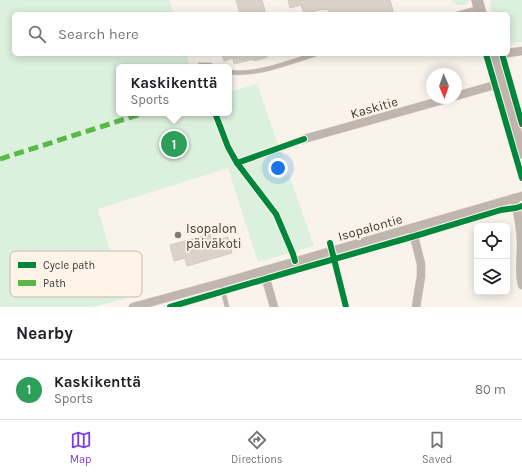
<!DOCTYPE html>
<html lang="en">
<head>
<meta charset="utf-8">
<style>
  body { margin:0; font-family:Karla,sans-serif; background:#f2f2f2; color:#202124 }
  .controls { position:absolute; right:12px; bottom:12px; display:grid; overflow:hidden; border-radius:6px; box-shadow:0 2px 10px #0003 }
  .controls button { width:36px; height:36px; display:grid; place-items:center; padding:0; border:0; border-bottom:1px solid #e0e0e0; background:#fff; color:#202124; font:20px sans-serif }
  .compass { position:absolute; left:426px; top:68px; width:36px; height:36px; border-radius:50%; background:#fff; box-shadow:0 2px 10px #0003; rotate:178deg }
  .you { position:absolute; left:278px; top:168px; width:14px; height:14px; margin:-10px; border:3px solid #fff; border-radius:50%; background:#1a73e8; box-shadow:0 0 0 6px #1a73e833 }
  .badge { display:grid; place-items:center; width:26px; height:26px; border-radius:50%; background:#7c3aed; color:#fff; font-size:13px; font-weight:700 }
  .pin { position:absolute; translate:-50% -50%; border:2px solid #fff; box-shadow:0 1px 4px #0006 }
  .popup { position:absolute; left:116px; top:64px; width:116px; height:52px; box-sizing:border-box; display:grid; place-content:center; border-radius:6px; background:#fff; filter:drop-shadow(0 1px 3px #0005); font-size:13px; white-space:nowrap; color:#757577 }
  .popup b { font-size:15px; color:#202124 }
  .popup::after { content:''; position:absolute; left:50%; top:100%; margin-left:-8px; border:8px solid transparent; border-top-color:#fff }
  .list { margin:0; padding:0; list-style:none }
  h2 { display:flex; justify-content:space-between; align-items:center; height:52px; margin:0; padding:0 16px; font-size:17px }
  h2 small { font-size:13px; font-weight:400; color:#757577 }
  .list li { display:grid; grid-template-columns:26px 1fr auto; gap:12px; align-items:center; box-sizing:border-box; height:60px; padding:0 16px; border-top:1px solid #e0e0e0 }
  .list b { display:block; font-size:15px; white-space:nowrap }
  .list p { margin:0; font-size:13px; white-space:nowrap; color:#757577 }
  .list em { font-size:13px; font-style:normal; color:#757577 }
  .icon { flex:none; width:22px; height:22px; fill:none; stroke:currentColor; stroke-width:2; stroke-linecap:round; stroke-linejoin:round }
  .map { position:relative; flex:none; width:522px; height:307px; overflow:hidden }
  .search { position:absolute; background:#fff; box-shadow:0 2px 10px #0003; left:12px; right:12px; top:12px; height:44px; display:flex; align-items:center; gap:10px; box-sizing:border-box; padding:0 14px; border-radius:6px; color:#757577; font-size:15px }
  .sheet { height:112px; background:#fff }
  nav { display:flex; justify-content:space-around; align-items:center; box-sizing:border-box; height:56px; border-top:1px solid #e0e0e0; background:#fff; font-size:11px; color:#757577 }
  nav a { display:grid; justify-items:center; gap:2px }
  nav .on { color:#7c3aed }
  .map>svg:first-child { display:block }
</style>
</head>
<body>
<div class="map">
<svg width="522" height="307" viewBox="0 0 522 307">
  <rect width="100%" height="100%" fill="#f9f3ec"/>
  <!-- green -->
  <g fill="#dcf0de">
    <path d="M0 0H169L174 14H14V54H186L190 67H119V113H229V92L257 84 314 246 258 262 228 168 98 209 124 299 92 307H0Z"/>
    <path d="M451 0H469L468 4C462 6 455 6 451 0Z"/>
    <path d="M491 0H522V42L508 43V14H492L490 3Z"/>
  </g>
  <!-- building -->
  <g fill="#dbd3c8" stroke="#cec9c4">
    <path d="M236 0H262L266 14H240Z"/>
    <path d="M288 0H390L394 14H329L328 9 323 10V9L304 14 301 5 290 8Z"/>
    <path d="M222 54H268L266 55 267 57 254 61 253 59 234 64 233 58 224 61Z"/>
    <path d="M210 234 212 242 228 237 232 253 187 266 185 258 174 261 170 245Z"/>
  </g>
  <g fill="none" stroke-linecap="round" stroke-linejoin="round">
    <defs>
      <g id="lane">
        <path d="M457 14 479 8"/>
        <path d="M200 65H210L213 67"/>
        <path d="M229 72C257 76 289 62 316 54"/>
        <path d="M221 283 227 307"/>
      </g>
      <g id="street">
        <path d="M508 53 522 51"/>
        <path d="M456 96 502 83"/>
        <path d="M304 139 450 98"/>
        <path d="M514 198C518 214 522 231 521 248 521 260 519 272 522 285"/>
        <path d="M412 228 421 264V276L416 307"/>
        <path d="M263 271 266 279 274 307"/>
        <path d="M133 307 221 283 522 196"/>
      </g>
      <g id="secondary">
        <path d="M477 0 481 14"/>
        <path d="M493 54 522 153"/>
      </g>
    </defs>
    <!-- lane casing -->
    <use href="#lane" stroke="#d3cec8" stroke-width="5"/>
    <!-- street casing -->
    <use href="#street" stroke="#d3cec8" stroke-width="9"/>
    <!-- secondary casing -->
    <use href="#secondary" stroke="#d3cec8" stroke-width="12"/>
    <!-- lane -->
    <use href="#lane" stroke="#c1b6ae" stroke-width="4"/>
    <!-- street -->
    <use href="#street" stroke="#c1b6ae" stroke-width="8"/>
    <!-- secondary -->
    <use href="#secondary" stroke="#c0b4ac" stroke-width="11"/>
    <!-- quiet -->
    <path stroke="#58b947" stroke-width="5" stroke-dasharray="10 5" stroke-linecap="butt" d="M0 159 144 113"/>
    <defs>
      <g id="cycleway">
        <path d="M486 54 522 178"/>
        <path d="M502 54 522 124"/>
        <path d="M215 113 228 147 237 163 276 214 293 254 295 261"/>
        <path d="M237 163 304 139"/>
        <path d="M330 243 346 307"/>
        <path d="M170 307 296 270 415 236 501 210 516 208 522 206"/>
      </g>
    </defs>
    <!-- cycleway casing -->
    <use href="#cycleway" stroke="#fef3e7" stroke-width="8"/>
    <!-- cycleway -->
    <use href="#cycleway" stroke="#00873e" stroke-width="6"/>
  </g>
  <!-- markers -->
  <circle fill="#807b76" stroke="#fef3e7" stroke-width="1.5" cx="178" cy="235" r="4"/>
  <g text-anchor="middle" stroke-width="3.5" stroke-linejoin="round" paint-order="stroke">
    <!-- street labels -->
    <g font-size="13" fill="#3f3b36" stroke="#fef3e7">
      <text transform="translate(374 107) rotate(-16)" y="5">Kaskitie</text>
      <text transform="translate(370 227) rotate(-16)" y="5">Isopalontie</text>
    </g>
    <!-- poi labels -->
    <g font-size="13" fill="#3f3b36" stroke="#fef3e7" text-anchor="start">
      <text x="186" y="233">Isopalon<tspan x="186" dy="15">päiväkoti</tspan></text>
    </g>
  </g>
  <!-- legend -->
  <rect x="10" y="251" width="132" height="46" rx="6" fill="#fef3e7" stroke="#c5bcb2" stroke-width="1"/>
  <rect x="18" y="262" width="18" height="6" fill="#00873e"/>
  <rect x="18" y="280" width="18" height="6" fill="#58b947"/>
  <g font-size="11" fill="#3f3b36">
    <text x="43" y="269">Cycle path</text>
    <text x="43" y="287">Path</text>
  </g>
</svg>
<div class="controls">
<button><svg class="icon" aria-label="locate" viewBox="0 0 24 24"><circle cx="12" cy="12" r="6"/><path d="M12 2v4M12 18v4M2 12h4M18 12h4"/></svg></button>
<button><svg class="icon" aria-label="layers" viewBox="0 0 24 24"><path d="M12 4l9 5-9 5-9-5zM3 14l9 5 9-5"/></svg></button>
</div>
<svg class="compass" viewBox="-18 -18 36 36"><path d="M0-13l5 13h-10z" fill="#e53935"/><path d="M0 13l5-13h-10z" fill="#757577"/></svg>
<div class="you"></div>
<div class="pin badge" style="left:174px;top:144px;background:#2e9e5b">1</div>
<div class="popup"><b>Kaskikenttä</b>Sports</div>
<div class="search"><svg class="icon" aria-label="search" viewBox="0 0 24 24"><circle cx="10" cy="10" r="6"/><path d="M15 15l6 6"/></svg>Search here</div>
</div>
<section class="sheet">
<h2>Nearby<small></small></h2>
<ul class="list">
<li><span class="badge" style="background:#2e9e5b">1</span><div><b>Kaskikenttä</b><p>Sports</p></div><em>80 m</em></li>
</ul>
</section>
<nav>
<a class="on"><svg class="icon" aria-label="map" viewBox="0 0 24 24"><path d="M3 6l6-2 6 2 6-2v14l-6 2-6-2-6 2zM9 4v14M15 6v14"/></svg>Map</a>
<a><svg class="icon" aria-label="directions" viewBox="0 0 24 24"><path d="M12 3l9 9-9 9-9-9zM9 14v-3h6M13 9l2 2-2 2"/></svg>Directions</a>
<a><svg class="icon" aria-label="saved" viewBox="0 0 24 24"><path d="M7 4h10v16l-5-4-5 4z"/></svg>Saved</a>
</nav>
</body>
</html>
